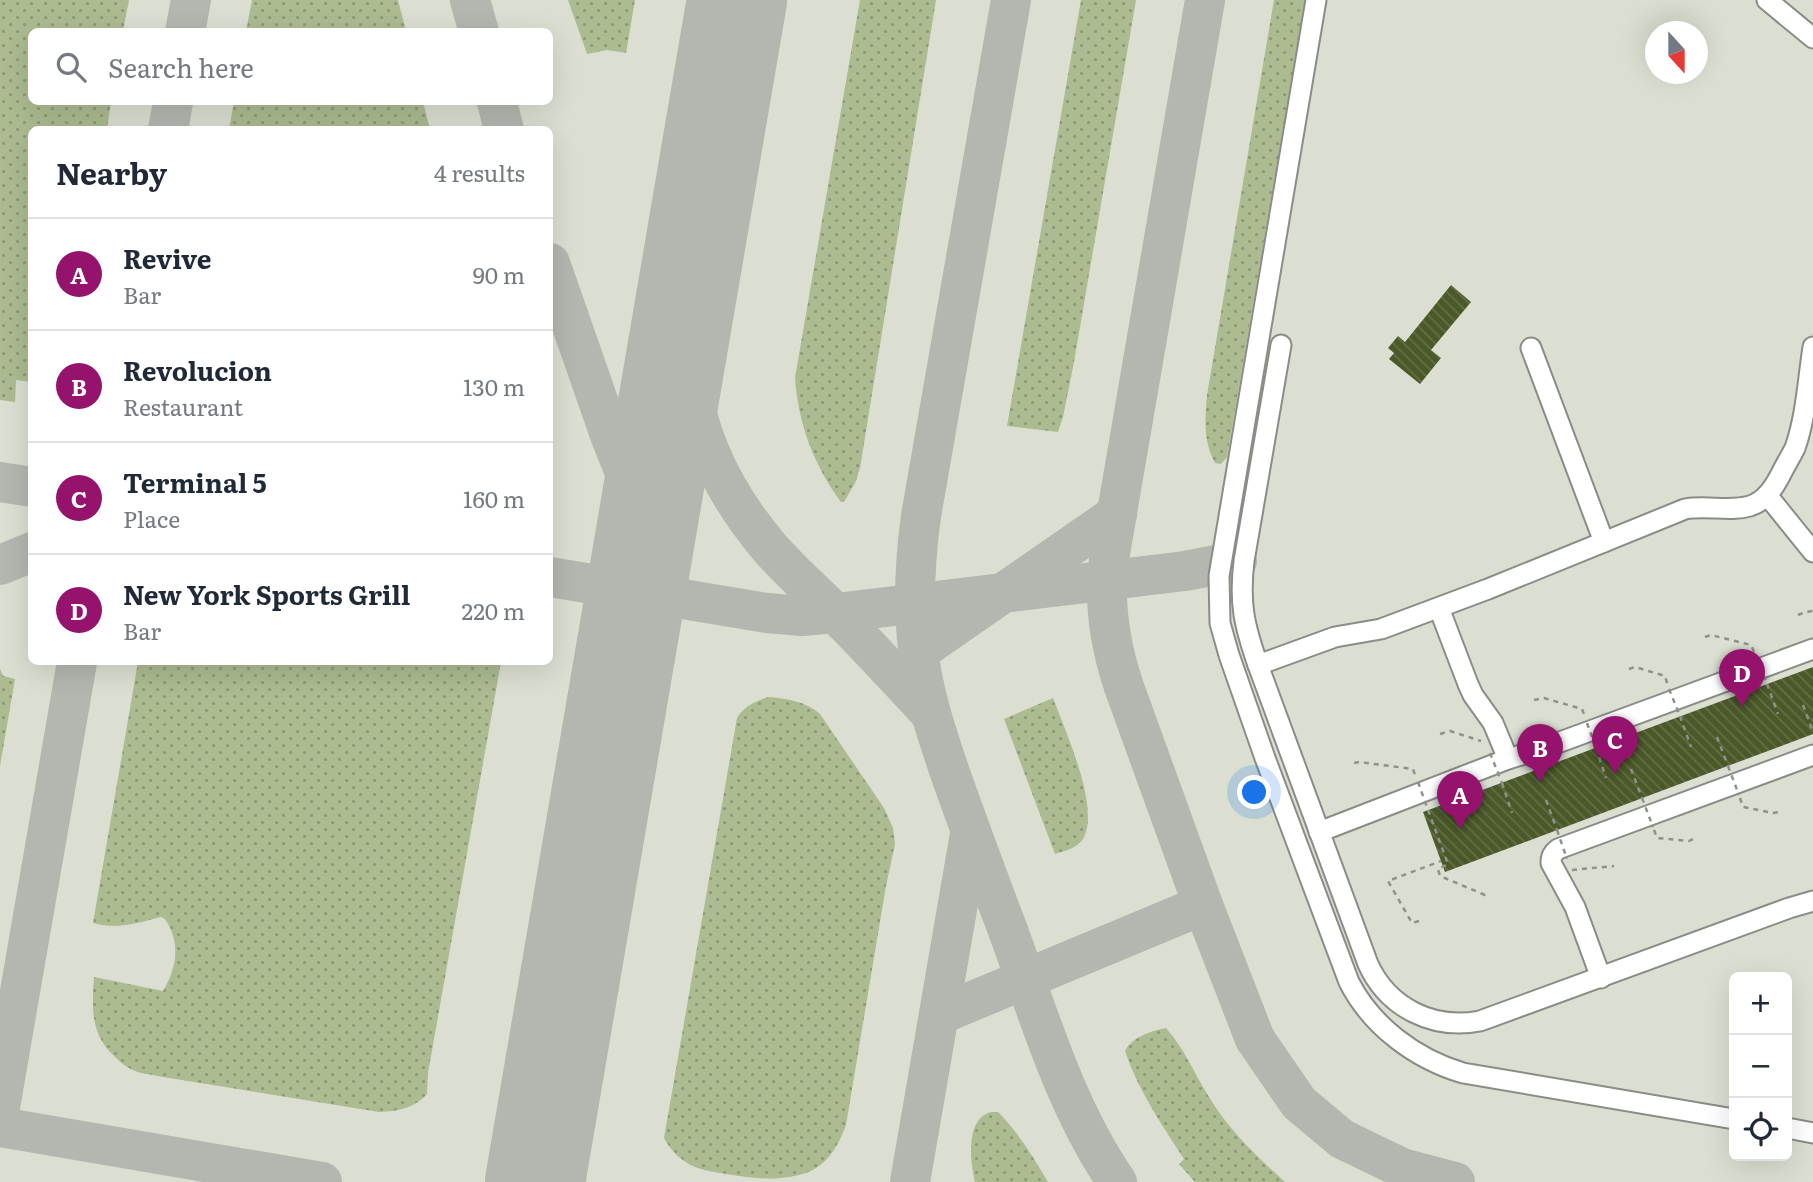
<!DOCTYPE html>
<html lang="en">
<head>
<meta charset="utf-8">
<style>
  body { margin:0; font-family:Literata,serif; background:#f6f6f7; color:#1f2937 }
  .controls { position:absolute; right:21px; bottom:21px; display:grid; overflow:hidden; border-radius:10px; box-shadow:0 7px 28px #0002 }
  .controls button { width:63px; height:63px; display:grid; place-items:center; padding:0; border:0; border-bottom:2px solid #e0e1e3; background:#fff; color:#1f2937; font:35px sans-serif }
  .compass { position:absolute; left:1645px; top:21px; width:63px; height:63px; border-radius:50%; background:#fff; box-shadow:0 7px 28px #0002; rotate:159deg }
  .you { position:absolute; left:1255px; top:793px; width:24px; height:24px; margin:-18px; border:5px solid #fff; border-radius:50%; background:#1a73e8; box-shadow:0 0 0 10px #1a73e833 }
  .badge { display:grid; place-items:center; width:46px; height:46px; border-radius:50%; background:#95136c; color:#fff; font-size:23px; font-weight:700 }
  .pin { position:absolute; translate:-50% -58px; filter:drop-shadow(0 2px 4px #0008) }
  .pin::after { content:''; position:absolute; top:37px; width:24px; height:21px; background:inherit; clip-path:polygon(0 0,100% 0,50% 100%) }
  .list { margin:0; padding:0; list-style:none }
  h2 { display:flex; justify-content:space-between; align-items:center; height:91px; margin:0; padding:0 28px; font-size:30px }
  h2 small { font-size:23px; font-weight:400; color:#747a83 }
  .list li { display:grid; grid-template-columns:46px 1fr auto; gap:21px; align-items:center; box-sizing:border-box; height:112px; padding:0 28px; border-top:2px solid #e0e1e3 }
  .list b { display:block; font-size:26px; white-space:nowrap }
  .list p { margin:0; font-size:23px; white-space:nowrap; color:#747a83 }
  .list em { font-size:23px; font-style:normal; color:#747a83 }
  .icon { flex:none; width:38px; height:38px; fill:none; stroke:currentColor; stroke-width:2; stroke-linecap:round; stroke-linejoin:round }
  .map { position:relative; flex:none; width:1813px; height:1182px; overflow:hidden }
  .search { position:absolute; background:#fff; box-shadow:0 7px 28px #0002; left:28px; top:28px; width:525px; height:77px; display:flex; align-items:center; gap:18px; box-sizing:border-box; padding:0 24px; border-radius:10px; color:#747a83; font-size:26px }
  .panel { position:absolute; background:#fff; box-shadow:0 7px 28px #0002; left:28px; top:126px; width:525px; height:539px; border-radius:10px }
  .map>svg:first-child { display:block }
</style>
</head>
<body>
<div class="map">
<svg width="1813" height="1182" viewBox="0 0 1813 1182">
  <defs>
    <pattern id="grass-dots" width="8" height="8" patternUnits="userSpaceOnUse" patternTransform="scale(1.75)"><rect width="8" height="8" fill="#acbb90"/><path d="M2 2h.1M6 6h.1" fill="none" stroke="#8d9976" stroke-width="1.8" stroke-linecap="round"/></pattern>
    <pattern id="building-back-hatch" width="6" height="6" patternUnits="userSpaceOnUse" patternTransform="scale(1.75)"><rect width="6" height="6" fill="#4b5929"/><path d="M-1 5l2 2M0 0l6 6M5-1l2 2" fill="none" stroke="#636e47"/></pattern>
  </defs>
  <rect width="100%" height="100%" fill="#e6e8e1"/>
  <!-- built -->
  <path fill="#dadfd1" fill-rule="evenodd" d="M0 0H1813V1182H0ZM32 32H550V102H32ZM1656 32H1698V74H1656ZM32 130H550V662H32ZM1734 977H1787V1156H1734Z"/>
  <!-- grass -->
  <g fill="url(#grass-dots)">
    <path d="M0 0H129L123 31 32 32V102H111L107 129 32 130 31 382 16 380 15 402 0 400Z"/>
    <path d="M252 0H398L406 31H246Z"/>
    <path d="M568 0H635L626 53 607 50 587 54Z"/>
    <path d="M860 0H936L860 468 856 481 844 502H841C814 466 798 423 795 378Z"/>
    <path d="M1081 0H1136L1074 362 1063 417 1058 432 1007 426Z"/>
    <path d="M1274 0H1305L1227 457 1221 464 1215 463C1203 441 1205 419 1207 395Z"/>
    <path d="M234 102H423L430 129H229Z"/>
    <path d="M138 662H501L428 1073 427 1094C413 1109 398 1111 379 1112L157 1076C150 1074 141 1074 135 1071 127 1068 119 1061 113 1055 90 1033 92 1006 94 977L163 991C177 967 181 943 165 919L161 917C137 923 117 930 93 923Z"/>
    <path d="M0 669 3 676 15 679 0 766Z"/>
    <path d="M768 697C786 698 807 702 820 714L884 808 893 828 895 844 886 886 846 1125C839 1144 830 1161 811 1171 784 1182 755 1179 726 1174 716 1172 705 1171 695 1167 681 1161 671 1151 664 1138L737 718C744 706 756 701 768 697Z"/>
    <path d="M1053 698C1065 730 1101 809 1083 839 1077 848 1065 851 1055 854L1004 719Z"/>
    <path d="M1166 1028C1184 1048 1194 1073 1209 1097 1229 1130 1256 1156 1285 1182H1195L1179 1164 1184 1159C1162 1125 1138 1090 1125 1051 1132 1037 1151 1031 1166 1028Z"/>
    <path d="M991 1112H998C1018 1132 1034 1158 1048 1182H975C970 1161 965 1119 991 1112Z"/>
  </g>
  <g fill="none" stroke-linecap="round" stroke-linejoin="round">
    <!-- taxiway -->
    <g stroke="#b4b6b0" stroke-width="40">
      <path d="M470 0 479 32"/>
      <path d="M1011 0 921 516C914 567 912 618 921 669 927 706 939 740 951 776 969 826 987 876 1006 925 1038 1012 1064 1105 1117 1182"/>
      <path d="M1205 0 1109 559C1103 603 1110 645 1124 687L1203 905 1255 1039 1299 1103 1342 1139 1402 1168 1455 1182"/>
      <path d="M185 32 191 0"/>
      <path d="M497 102 504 130"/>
      <path d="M168 130 173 102"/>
      <path d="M701 239C695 271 687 306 687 339 688 420 718 487 770 548 790 571 813 591 834 612 867 644 898 679 930 713"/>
      <path d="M550 263 610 435 675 598"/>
      <path d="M0 482 32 487"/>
      <path d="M0 565 32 552"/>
      <path d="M550 577 767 613 802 616 836 613 1185 571 1237 561"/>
      <path d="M918 652 1117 514"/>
      <path d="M939 1015 1203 905"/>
      <path d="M0 1107 77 662"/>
      <path d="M0 1127 322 1182"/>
      <path d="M910 1182 970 834"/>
    </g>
    <!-- runway -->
    <path stroke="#b4b6b0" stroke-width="100" d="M535 1182 737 0"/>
  </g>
  <!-- building -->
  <g fill="url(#building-back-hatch)">
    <path d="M1451 285 1471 302 1431 350 1441 358 1420 384 1389 359 1394 353 1388 348 1398 336 1405 342Z"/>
    <path d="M1813 667V734L1445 872 1423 812Z"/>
  </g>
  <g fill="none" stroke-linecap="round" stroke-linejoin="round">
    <defs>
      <g id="minor">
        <path d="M1316 0 1219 576 1220 623 1229 655 1265 758 1349 982C1372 1027 1416 1059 1463 1073L1734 1119"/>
        <path d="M1767 0 1813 38"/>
        <path d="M1281 345 1244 561C1239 603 1244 625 1258 665L1368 964C1388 1008 1433 1030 1480 1021L1789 908 1813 901"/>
        <path d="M1531 348 1604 542"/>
        <path d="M1767 495 1813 552"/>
        <path d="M1439 608 1468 684 1473 695 1493 723 1508 759"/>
        <path d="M1258 665 1335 637 1381 629 1488 589 1685 509C1707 505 1729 512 1750 506 1766 501 1775 486 1782 472 1786 464 1791 456 1795 448 1806 417 1808 380 1813 347"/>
        <path d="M1319 832 1508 759 1541 749 1813 649"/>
        <path d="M1601 978 1575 907 1551 863C1551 856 1553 853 1558 849L1813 755"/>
        <path d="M1787 1128 1813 1133"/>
      </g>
    </defs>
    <!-- minor casing -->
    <use href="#minor" stroke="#8a8d86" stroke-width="23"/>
    <!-- path -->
    <g stroke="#90918c" stroke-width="2.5" stroke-dasharray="5 5" stroke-linecap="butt">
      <path d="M1798 615 1805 612 1813 611"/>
      <path d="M1705 637 1711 635 1751 645 1755 654"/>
      <path d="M1629 669 1635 667 1665 676 1668 686"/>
      <path d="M1767 684 1778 714"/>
      <path d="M1534 700 1544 698 1582 709 1585 717"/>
      <path d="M1803 705 1813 732"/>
      <path d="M1680 716 1691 747"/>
      <path d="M1440 734 1450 731 1481 741"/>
      <path d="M1717 737 1728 766"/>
      <path d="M1596 748 1606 778"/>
      <path d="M1354 763 1359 762 1413 769 1415 775"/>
      <path d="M1631 769 1642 798"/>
      <path d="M1502 783 1512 813"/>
      <path d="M1740 798 1743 807 1773 813 1779 812"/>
      <path d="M1546 800 1557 830"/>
      <path d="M1428 810 1448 864 1438 869 1440 876 1485 895 1489 892"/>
      <path d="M1654 830 1657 838 1689 841 1693 839"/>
      <path d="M1572 870 1614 866"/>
      <path d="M1419 921 1412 923 1388 881 1441 861"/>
    </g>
    <!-- minor -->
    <use href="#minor" stroke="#fff" stroke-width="19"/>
    <!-- path-bridge -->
    <g stroke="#90918c" stroke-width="2.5" stroke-dasharray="5 5" stroke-linecap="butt">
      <path d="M1756 657 1767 684"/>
      <path d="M1669 689 1680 716"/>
      <path d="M1587 723 1596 748"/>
      <path d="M1490 753 1502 783"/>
      <path d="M1728 766 1739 795"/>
      <path d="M1418 782 1428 810"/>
      <path d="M1642 798 1653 827"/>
      <path d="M1557 830 1567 859"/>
    </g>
  </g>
</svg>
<div class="controls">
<button>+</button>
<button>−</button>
<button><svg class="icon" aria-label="locate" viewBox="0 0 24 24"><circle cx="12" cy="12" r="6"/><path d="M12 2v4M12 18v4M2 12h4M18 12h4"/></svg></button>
</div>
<svg class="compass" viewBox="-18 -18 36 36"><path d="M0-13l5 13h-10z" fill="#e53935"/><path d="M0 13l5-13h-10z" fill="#747a83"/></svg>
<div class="you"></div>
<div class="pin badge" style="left:1460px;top:829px">A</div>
<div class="pin badge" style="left:1540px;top:782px">B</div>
<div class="pin badge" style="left:1615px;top:774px">C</div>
<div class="pin badge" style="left:1742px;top:707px">D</div>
<div class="search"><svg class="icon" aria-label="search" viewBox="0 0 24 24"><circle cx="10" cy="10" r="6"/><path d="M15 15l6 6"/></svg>Search here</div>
<section class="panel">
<h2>Nearby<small>4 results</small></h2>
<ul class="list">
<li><span class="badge">A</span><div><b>Revive</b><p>Bar</p></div><em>90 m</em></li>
<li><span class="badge">B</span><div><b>Revolucion</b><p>Restaurant</p></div><em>130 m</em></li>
<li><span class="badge">C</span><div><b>Terminal 5</b><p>Place</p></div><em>160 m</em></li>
<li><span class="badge">D</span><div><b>New York Sports Grill</b><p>Bar</p></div><em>220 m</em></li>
</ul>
</section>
</div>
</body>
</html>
